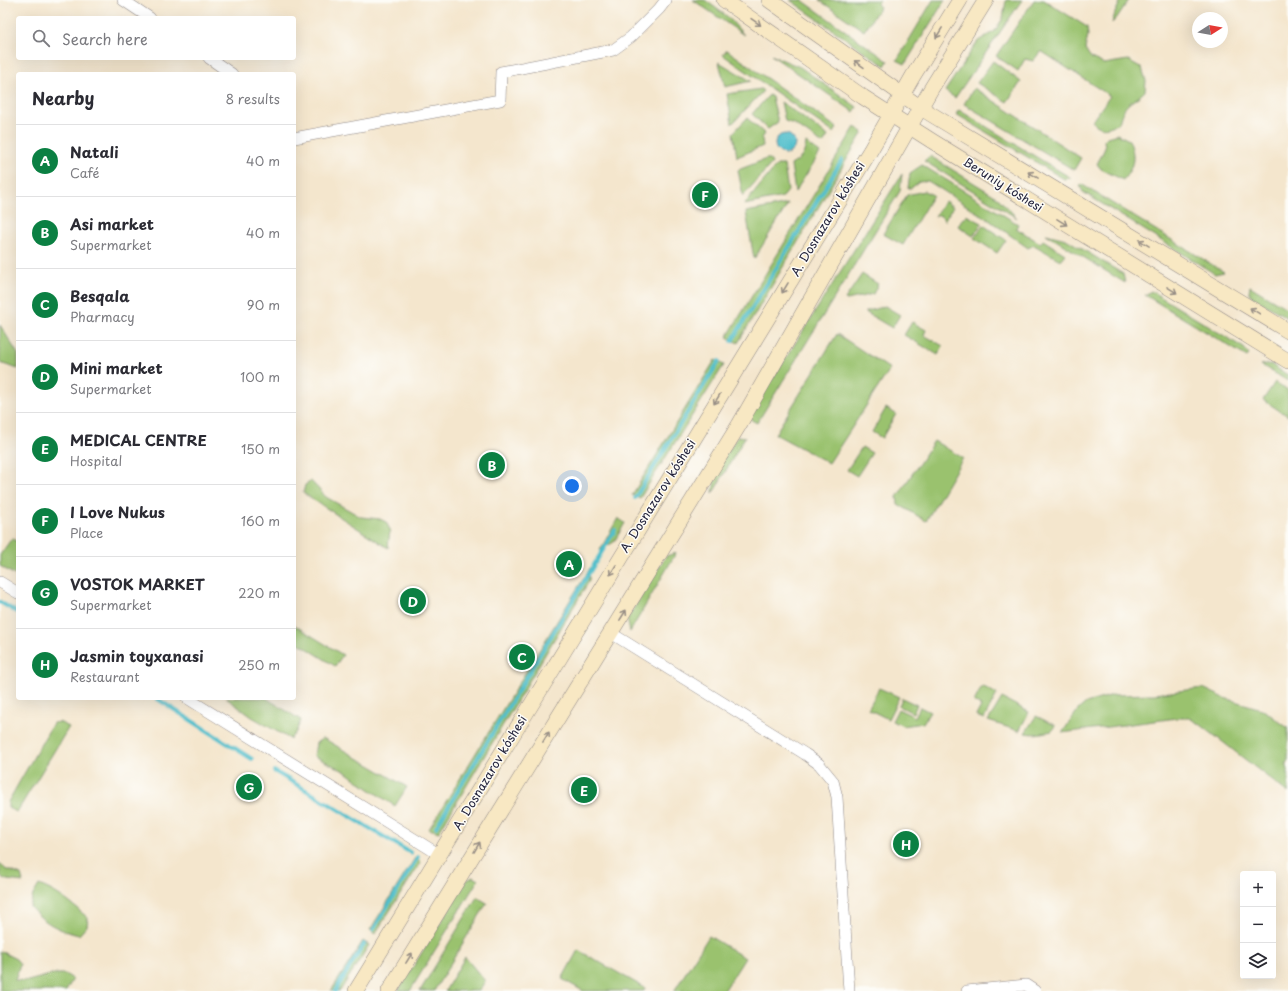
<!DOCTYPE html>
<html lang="en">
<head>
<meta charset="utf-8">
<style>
  :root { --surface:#fff; --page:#f7f7f7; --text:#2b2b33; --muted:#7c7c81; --line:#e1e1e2; --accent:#0b8043 }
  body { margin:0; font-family:"Playpen Sans",sans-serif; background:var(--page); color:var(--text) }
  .controls { position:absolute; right:12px; bottom:12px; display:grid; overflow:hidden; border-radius:4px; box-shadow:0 4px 16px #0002 }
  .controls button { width:36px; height:36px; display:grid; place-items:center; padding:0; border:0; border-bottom:1px solid var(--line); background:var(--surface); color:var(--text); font:20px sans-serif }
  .compass { position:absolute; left:1192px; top:12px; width:36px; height:36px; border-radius:50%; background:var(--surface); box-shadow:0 4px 16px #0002; rotate:79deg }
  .you { position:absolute; left:572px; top:486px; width:14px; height:14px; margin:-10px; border:3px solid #fff; border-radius:50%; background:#1a73e8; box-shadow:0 0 0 6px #1a73e833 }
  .badge { display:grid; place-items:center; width:26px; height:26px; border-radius:50%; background:var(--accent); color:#fff; font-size:13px; font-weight:700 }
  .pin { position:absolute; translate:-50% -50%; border:2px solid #fff; box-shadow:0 1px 4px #0006 }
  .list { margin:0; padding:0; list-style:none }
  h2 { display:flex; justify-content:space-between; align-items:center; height:52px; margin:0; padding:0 16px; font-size:17px }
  h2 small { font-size:13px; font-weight:400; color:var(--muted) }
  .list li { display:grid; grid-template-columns:26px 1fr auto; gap:12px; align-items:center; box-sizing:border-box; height:72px; padding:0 16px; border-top:1px solid var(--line) }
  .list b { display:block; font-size:15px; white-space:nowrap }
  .list p { margin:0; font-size:13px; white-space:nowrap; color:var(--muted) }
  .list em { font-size:13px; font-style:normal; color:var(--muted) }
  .icon { flex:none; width:22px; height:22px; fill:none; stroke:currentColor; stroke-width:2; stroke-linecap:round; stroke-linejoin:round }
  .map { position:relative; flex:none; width:1288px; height:991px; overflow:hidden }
  .search { position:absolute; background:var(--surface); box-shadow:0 4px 16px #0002; left:16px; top:16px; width:280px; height:44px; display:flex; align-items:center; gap:10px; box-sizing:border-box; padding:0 14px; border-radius:4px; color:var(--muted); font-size:15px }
  .panel { position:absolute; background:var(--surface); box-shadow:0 4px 16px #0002; left:16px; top:72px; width:280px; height:628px; border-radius:4px }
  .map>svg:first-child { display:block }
</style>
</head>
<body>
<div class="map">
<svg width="1288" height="991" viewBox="0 0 1288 991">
  <rect width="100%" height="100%" fill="#fdfcf7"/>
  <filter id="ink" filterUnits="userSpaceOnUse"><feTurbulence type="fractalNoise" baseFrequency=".025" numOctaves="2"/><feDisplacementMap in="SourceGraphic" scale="8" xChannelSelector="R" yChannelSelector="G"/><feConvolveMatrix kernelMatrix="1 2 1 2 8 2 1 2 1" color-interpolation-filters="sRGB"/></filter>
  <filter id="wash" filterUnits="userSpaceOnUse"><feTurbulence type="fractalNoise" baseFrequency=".012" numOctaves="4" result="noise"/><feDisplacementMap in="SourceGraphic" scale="16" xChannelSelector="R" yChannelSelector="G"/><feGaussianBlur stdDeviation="0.9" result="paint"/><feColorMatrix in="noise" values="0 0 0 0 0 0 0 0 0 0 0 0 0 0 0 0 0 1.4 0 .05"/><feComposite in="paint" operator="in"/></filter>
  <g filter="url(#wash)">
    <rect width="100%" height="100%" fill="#f4e6cd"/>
    <g fill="#9ac26e" stroke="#5e7254">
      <path d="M693 0H705L728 17 744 35Z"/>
      <path d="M790 0H802L888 61 885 66Z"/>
      <path d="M819 0H880L877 4 880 7 864 31Z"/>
      <path d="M933 0H945L905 64 897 60Z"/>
      <path d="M1006 0H1022L955 98 945 91 978 41 995 31 1003 18Z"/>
      <path d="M1034 0H1044L1087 27 1088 35 1085 49 1091 58 1104 64 1128 60 1142 68 1146 81 1145 91C1131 105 1125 100 1119 123 1108 128 1101 131 1092 121L1110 96 1041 51 1033 61 1025 59 1018 71 996 56Z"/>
      <path d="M1121 0H1129L1116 19 1112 23 1115 13Z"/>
      <path d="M727 50 837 128 834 133 723 55Z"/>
      <path d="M771 55 800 67 857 107 854 112Z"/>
      <path d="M993 61 1021 82 1007 102 977 83Z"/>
      <path d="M719 62 751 81 725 87Z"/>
      <path d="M974 88 1081 158 1074 170 964 104Z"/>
      <path d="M761 89 763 91 732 124 727 94Z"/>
      <path d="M769 95 772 97 778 122 768 129 752 114Z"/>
      <path d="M781 102 828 136 823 144 794 124 785 121Z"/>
      <path d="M959 110 1071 178 1064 179 956 114Z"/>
      <path d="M747 118 765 134 762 138 763 146 737 157 733 133Z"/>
      <path d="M855 127 863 132 738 343 727 337Z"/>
      <path d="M1117 134 1129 140C1136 156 1134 167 1123 180L1101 169 1097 164 1105 148 1104 140 1107 137Z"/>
      <path d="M806 143 820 153 795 192 791 165C802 158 804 156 806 143Z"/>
      <path d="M930 156 997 197 1017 218 924 161Z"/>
      <path d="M766 159H769L772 163 743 196 738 170Z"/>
      <path d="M777 165H784L788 191 783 197 744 205Z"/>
      <path d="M922 165 1018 224 1016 228 1040 243 1043 240 1065 254 1060 260 1034 245 1028 248 989 220 928 181 919 182 910 189 908 188 910 173Z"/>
      <path d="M902 174 900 191 757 423 748 418Z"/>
      <path d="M1081 184 1224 272 1215 274 1083 192 1080 186Z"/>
      <path d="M924 191 933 195 903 245 883 234 907 195Z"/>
      <path d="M945 201 953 207 944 221 943 218 939 215 935 216Z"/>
      <path d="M788 204 754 259 746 212Z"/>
      <path d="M966 215 982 223 973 236 958 226Z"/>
      <path d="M983 225 1006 240 997 253 974 238Z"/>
      <path d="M1046 234 1066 239 1123 274 1125 283Z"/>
      <path d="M862 274 878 284 873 294 847 300 845 299Z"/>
      <path d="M1250 286 1288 309V318L1252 297 1249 291Z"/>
      <path d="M1151 291 1244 348 1249 355 1247 357 1145 295Z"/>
      <path d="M885 306 900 315 892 328 865 312Z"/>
      <path d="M912 322 926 330 924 335 943 346 938 355 904 335Z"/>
      <path d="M0 325 18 354V369L0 363Z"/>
      <path d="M837 334 890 369 829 463 775 434Z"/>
      <path d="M715 360 724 365 640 498 632 495Z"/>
      <path d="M1267 364 1272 365 1288 375V381L1261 365Z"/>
      <path d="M1275 382 1288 390V416L1263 400Z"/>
      <path d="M886 408 896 414 882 438 872 432Z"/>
      <path d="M738 436 745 437 713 493 715 471Z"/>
      <path d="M934 441 963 458 926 521 898 504 897 497Z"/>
      <path d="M862 447 872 453 857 476 847 470Z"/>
      <path d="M311 481 326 497 361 517 380 519 386 522 390 530 388 548 303 493 305 485Z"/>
      <path d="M618 518 625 523 614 542 600 550Z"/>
      <path d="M12 538 18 542V577L0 566V555Z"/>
      <path d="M676 553 630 632 627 619 666 556Z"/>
      <path d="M590 568 589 581 439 832 429 829Z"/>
      <path d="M294 625 343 655 335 666 294 640Z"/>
      <path d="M982 686 997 694 984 719 976 716 981 706 974 702Z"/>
      <path d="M879 688 899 697 888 719 868 709Z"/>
      <path d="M1203 688 1224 698 1262 709 1288 728V760L1286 763 1288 770V793L1201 725 1189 718H1177L1062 733 1078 710 1086 703 1113 695 1154 694Z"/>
      <path d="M226 698H266L301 720 296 732 290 739 252 717Z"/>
      <path d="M902 698 917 705 913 713 899 706Z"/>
      <path d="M1002 698 1029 712 1019 731 988 721Z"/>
      <path d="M920 707 930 712 923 723 903 726 892 721 898 709 915 717Z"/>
      <path d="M1036 716 1056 726 1052 731C1043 733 1035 735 1025 733Z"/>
      <path d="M59 722 69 727 17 812 8 808V802L53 723Z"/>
      <path d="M323 738 407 787 395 806 369 789 344 771 314 756 316 743Z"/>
      <path d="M415 858 421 862 375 934 370 930Z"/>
      <path d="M0 863 5 869 21 875 23 882 7 880 0 877Z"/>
      <path d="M473 877 478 880 410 991H398L467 880Z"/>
      <path d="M39 885C58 892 73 905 88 918L87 926 79 935C59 931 43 922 30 907L33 895Z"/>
      <path d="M477 897 487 903 434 991H420Z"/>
      <path d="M709 936 745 958 724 991H674Z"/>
      <path d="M363 941 369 945 340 991H331Z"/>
      <path d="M578 950 645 988 644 991H583L562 979Z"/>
      <path d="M0 951 16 959 20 964 15 980 28 981 54 974H65L73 979 66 991H3L0 990Z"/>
      <path d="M465 957 485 981 479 991H445Z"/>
    </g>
    <circle fill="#52bfcc" stroke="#3a7084" cx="785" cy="144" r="10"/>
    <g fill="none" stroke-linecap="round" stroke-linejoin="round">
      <g stroke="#52bfcc" stroke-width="4">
        <path d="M732 341 842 160"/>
        <path d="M635 498 719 361"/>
        <path d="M0 602 18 613"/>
        <path d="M156 698 252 759"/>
        <path d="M274 771 411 853"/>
        <path d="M436 827 615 530"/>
        <path d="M373 930 418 857"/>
        <path d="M335 991 364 944"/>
      </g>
    </g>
  </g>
  <g filter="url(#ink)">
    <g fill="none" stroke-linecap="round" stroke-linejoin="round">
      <g stroke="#8b8484" stroke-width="12">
        <g id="street">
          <path d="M123 0 150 18"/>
          <path d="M209 58 232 74"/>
          <path d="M294 138 500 100 501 72 613 50 631 37 659 9 666 0"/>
          <path d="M0 582 18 593"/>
          <path d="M611 633 805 754 819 764 833 781 837 797 849 991"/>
          <path d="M187 698 440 855"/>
          <path d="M967 991 1026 985 1035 991"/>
        </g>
      </g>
      <g stroke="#8b8484" stroke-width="16">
        <g id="secondary">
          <path d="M724 0 863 97 932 141 1288 361"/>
          <path d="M769 0 921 108 1288 331"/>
          <path d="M356 991 870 151 913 76 960 0"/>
          <path d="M389 991 739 425 931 89 986 0"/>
        </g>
      </g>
      <use href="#street" stroke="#fff" stroke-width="11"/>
      <use href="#secondary" stroke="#f8e8c3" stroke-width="15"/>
    </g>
    <defs><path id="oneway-shaft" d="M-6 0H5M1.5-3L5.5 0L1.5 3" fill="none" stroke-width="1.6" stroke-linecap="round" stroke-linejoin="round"/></defs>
    <g stroke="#988f86">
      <use href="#oneway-shaft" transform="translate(756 22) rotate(35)"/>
      <use href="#oneway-shaft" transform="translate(939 33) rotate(122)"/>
      <use href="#oneway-shaft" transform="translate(859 64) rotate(-145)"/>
      <use href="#oneway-shaft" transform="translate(1033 175) rotate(-149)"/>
      <use href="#oneway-shaft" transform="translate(1062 222) rotate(32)"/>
      <use href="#oneway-shaft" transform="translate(1144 243) rotate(-149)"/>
      <use href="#oneway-shaft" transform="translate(785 288) rotate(121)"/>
      <use href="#oneway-shaft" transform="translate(1172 290) rotate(32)"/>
      <use href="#oneway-shaft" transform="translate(1255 311) rotate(-149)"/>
      <use href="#oneway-shaft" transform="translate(717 399) rotate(122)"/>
      <use href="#oneway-shaft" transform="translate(613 570) rotate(121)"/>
      <use href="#oneway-shaft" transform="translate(623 615) rotate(-58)"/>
      <use href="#oneway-shaft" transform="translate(546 737) rotate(-58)"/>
      <use href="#oneway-shaft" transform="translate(477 847) rotate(-60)"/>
      <use href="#oneway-shaft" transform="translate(409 958) rotate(-58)"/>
    </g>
  </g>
  <g text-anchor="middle" stroke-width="3" stroke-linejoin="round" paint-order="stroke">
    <g font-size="12" fill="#22223b" stroke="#fdfcf7">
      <text transform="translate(1003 185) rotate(32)" y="4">Beruniy kóshesi</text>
      <text transform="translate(828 219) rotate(-59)" y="4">A. Dosnazarov kóshesi</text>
      <text transform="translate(658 496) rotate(-58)" y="4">A. Dosnazarov kóshesi</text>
      <text transform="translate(490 773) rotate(-59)" y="4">A. Dosnazarov kóshesi</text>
    </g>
  </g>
</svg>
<div class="controls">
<button>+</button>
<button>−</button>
<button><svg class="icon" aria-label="layers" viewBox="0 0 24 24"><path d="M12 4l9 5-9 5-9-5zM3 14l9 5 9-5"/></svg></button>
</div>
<svg class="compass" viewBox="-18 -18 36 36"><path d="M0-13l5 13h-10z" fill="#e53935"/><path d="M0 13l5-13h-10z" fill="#7c7c81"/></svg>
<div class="you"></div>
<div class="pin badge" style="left:569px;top:564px">A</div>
<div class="pin badge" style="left:492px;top:465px">B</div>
<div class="pin badge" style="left:522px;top:657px">C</div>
<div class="pin badge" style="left:413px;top:601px">D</div>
<div class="pin badge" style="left:584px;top:790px">E</div>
<div class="pin badge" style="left:705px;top:195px">F</div>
<div class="pin badge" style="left:249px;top:787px">G</div>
<div class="pin badge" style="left:906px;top:844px">H</div>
<div class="search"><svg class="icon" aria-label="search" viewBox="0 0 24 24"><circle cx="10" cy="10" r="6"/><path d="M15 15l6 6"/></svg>Search here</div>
<section class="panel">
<h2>Nearby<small>8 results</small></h2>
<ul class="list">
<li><span class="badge">A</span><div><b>Natali</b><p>Café</p></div><em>40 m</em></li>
<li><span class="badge">B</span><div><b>Asi market</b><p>Supermarket</p></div><em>40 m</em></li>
<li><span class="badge">C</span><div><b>Besqala</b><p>Pharmacy</p></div><em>90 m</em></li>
<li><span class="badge">D</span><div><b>Mini market</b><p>Supermarket</p></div><em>100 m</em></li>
<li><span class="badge">E</span><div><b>MEDICAL CENTRE</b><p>Hospital</p></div><em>150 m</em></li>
<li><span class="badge">F</span><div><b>I Love Nukus</b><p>Place</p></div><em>160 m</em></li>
<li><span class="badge">G</span><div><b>VOSTOK MARKET</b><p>Supermarket</p></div><em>220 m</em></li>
<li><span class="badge">H</span><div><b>Jasmin toyxanasi</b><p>Restaurant</p></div><em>250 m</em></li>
</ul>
</section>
</div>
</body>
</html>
